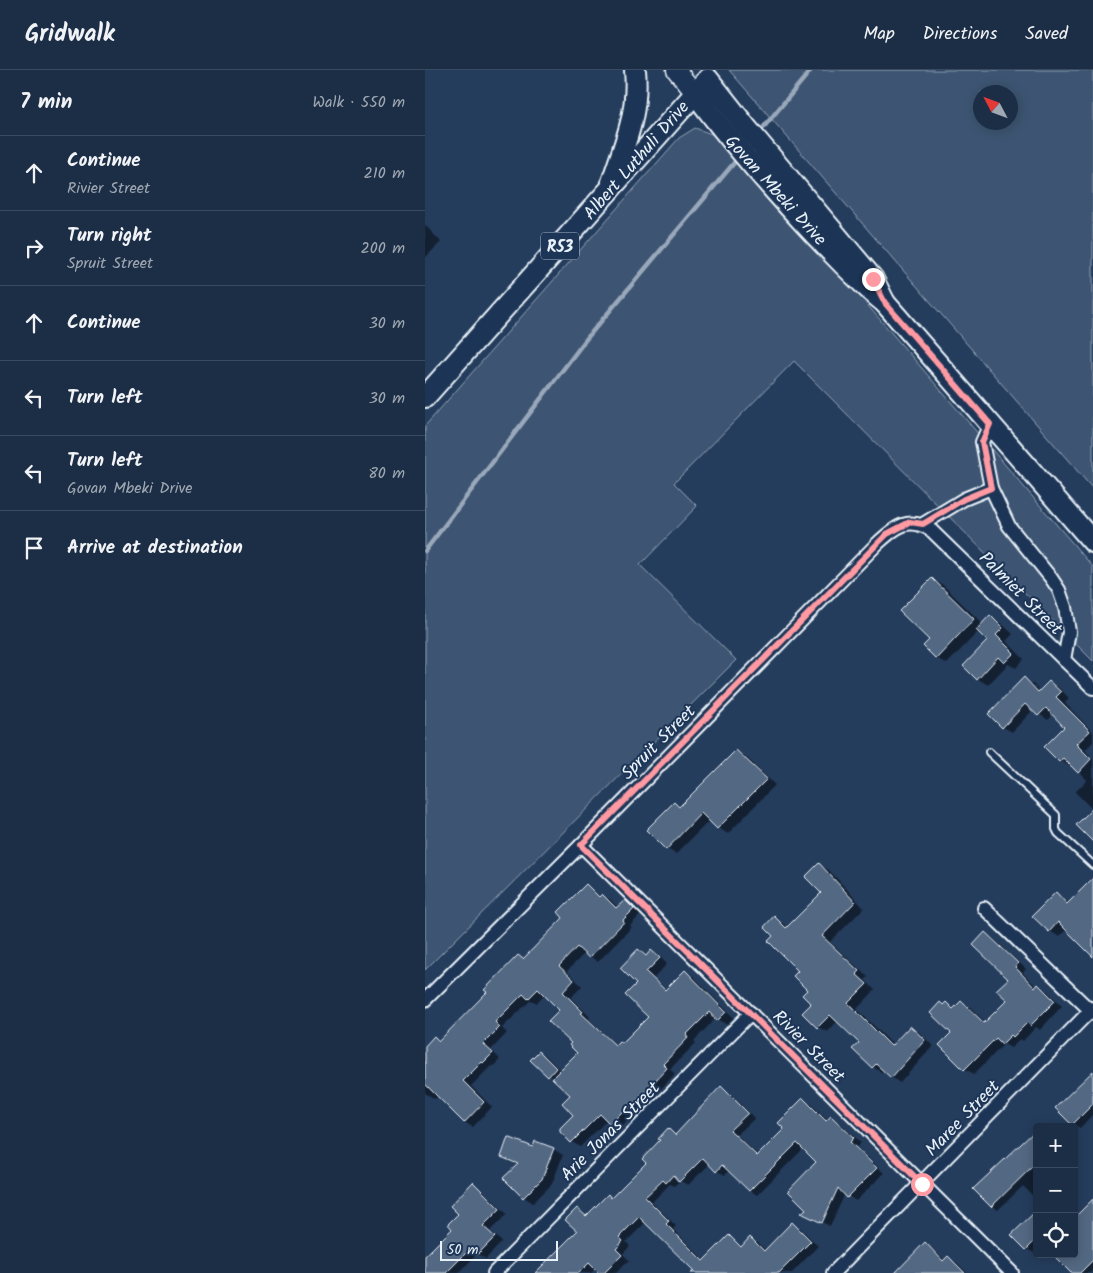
<!DOCTYPE html>
<html lang="en">
<head>
<meta charset="utf-8">
<style>
  :root { --surface:#1c2e46; --page:#25364d; --text:#f1f3f6; --muted:#a0a8b3; --line:#3a4a5f }
  body { margin:0; font-family:Kalam,sans-serif; background:var(--page); color:var(--text) }
  .controls { position:absolute; right:15px; bottom:15px; display:grid; overflow:hidden; border-radius:5px; box-shadow:0 2px 12px #0003 }
  .controls button { width:45px; height:45px; display:grid; place-items:center; padding:0; border:0; border-bottom:1px solid var(--line); background:var(--surface); color:var(--text); font:25px sans-serif }
  .compass { position:absolute; left:548px; top:15px; width:45px; height:45px; border-radius:50%; background:var(--surface); box-shadow:0 2px 12px #0003; rotate:311deg }
  .scale { position:absolute; left:15px; bottom:12px; width:118px; box-sizing:border-box; padding-left:5px; border:2px solid #e8f1f8; border-top:0; font-size:14px; line-height:18px; white-space:nowrap; color:#e8f1f8; -webkit-text-stroke:4px #1d3557; paint-order:stroke }
  .stop { position:absolute; width:15px; height:15px; margin:-11px; border:4px solid #ff9aa2; border-radius:50%; background:#fff }
  .stop.end { background:#ff9aa2; border-color:#fff; box-shadow:0 1px 5px #0008 }
  .list { margin:0; padding:0; list-style:none }
  h2 { display:flex; justify-content:space-between; align-items:center; height:65px; margin:0; padding:0 20px; font-size:21px }
  h2 small { font-size:16px; font-weight:400; color:var(--muted) }
  .list li { display:grid; grid-template-columns:32px 1fr auto; gap:15px; align-items:center; box-sizing:border-box; height:75px; padding:0 20px; border-top:1px solid var(--line) }
  .list b { display:block; font-size:19px; white-space:nowrap }
  .list p { margin:0; font-size:16px; white-space:nowrap; color:var(--muted) }
  .list em { font-size:16px; font-style:normal; color:var(--muted) }
  .icon { flex:none; width:28px; height:28px; fill:none; stroke:currentColor; stroke-width:2; stroke-linecap:round; stroke-linejoin:round }
  .map { position:relative; flex:none; width:668px; height:1203px; overflow:hidden }
  header { display:flex; align-items:center; gap:30px; box-sizing:border-box; height:70px; padding:0 25px; background:var(--surface); border-bottom:1px solid var(--line) }
  header strong { font-size:24px }
  nav { display:flex; gap:28px; margin-inline-start:auto; font-size:18px }
  main { display:flex }
  aside { flex:1; background:var(--surface) }
  .map>svg:first-child { display:block }
</style>
</head>
<body>
<header>
<strong>Gridwalk</strong>
<nav><a>Map</a><a>Directions</a><a>Saved</a></nav>
</header>
<main>
<aside>
<h2>7 min<small>Walk · 550 m</small></h2>
<ul class="list">
<li><svg class="icon" aria-label="ahead" viewBox="0 0 24 24"><path d="M12 20V5M6 11l6-6 6 6"/></svg><div><b>Continue</b><p>Rivier Street</p></div><em>210 m</em></li>
<li><svg class="icon" aria-label="right" viewBox="0 0 24 24"><path d="M7 20v-9h11M14 6l5 5-5 5"/></svg><div><b>Turn right</b><p>Spruit Street</p></div><em>200 m</em></li>
<li><svg class="icon" aria-label="ahead" viewBox="0 0 24 24"><path d="M12 20V5M6 11l6-6 6 6"/></svg><div><b>Continue</b></div><em>30 m</em></li>
<li><svg class="icon" aria-label="left" viewBox="0 0 24 24"><path d="M17 20v-9H6M10 6l-5 5 5 5"/></svg><div><b>Turn left</b></div><em>30 m</em></li>
<li><svg class="icon" aria-label="left" viewBox="0 0 24 24"><path d="M17 20v-9H6M10 6l-5 5 5 5"/></svg><div><b>Turn left</b><p>Govan Mbeki Drive</p></div><em>80 m</em></li>
<li><svg class="icon" aria-label="arrive" viewBox="0 0 24 24"><path d="M6 21V4h12l-3 4 3 4H6"/></svg><div><b>Arrive at destination</b></div></li>
</ul>
</aside>
<div class="map">
<svg width="668" height="1203" viewBox="0 0 668 1203">
  <rect width="100%" height="100%" fill="#253d5d"/>
  <filter id="ink" filterUnits="userSpaceOnUse"><feTurbulence type="fractalNoise" baseFrequency=".02" numOctaves="2"/><feDisplacementMap in="SourceGraphic" scale="10" xChannelSelector="R" yChannelSelector="G"/><feConvolveMatrix kernelMatrix="1 2 1 2 8 2 1 2 1" color-interpolation-filters="sRGB"/></filter>
  <g filter="url(#ink)">
    <g fill="#3e5472" stroke="#93a2b5" fill-rule="evenodd">
      <path d="M304 0H668V419ZM556 22H586V52H556Z"/>
      <path d="M270 58 289 65 395 180 668 497V591L369 291 249 413 272 436 215 495 311 590 0 900V356L254 68Z"/>
    </g>
    <g fill="#0007">
      <path d="M0 155 16 172 0 188Z"/>
      <path d="M507 509 518 515 558 554 565 546 576 553 588 564 581 571 599 589 591 598 583 594 563 615 553 609 564 571 554 561 522 594 511 588 506 570Z"/>
      <path d="M599 609 608 614 615 621 624 612 634 618 644 628 640 633 668 662V672L660 680 668 689V740L650 722 662 710 646 694 644 696 635 691 641 657 629 644 623 650 608 640 587 662 578 657Z"/>
      <path d="M312 681 321 687 350 715 303 764 293 758 285 750 251 784 242 779 249 734 256 738Z"/>
      <path d="M395 795 404 800 439 838 405 872 443 907 440 910 450 920 432 939 468 975 485 958 495 963 508 976 475 1013 466 1007 459 1000 457 1003 448 997 435 973 413 951 402 962 393 957 383 920 375 901 350 866V848L363 857 398 823Z"/>
      <path d="M668 809V885L642 859 634 867 625 861 631 824 644 833Z"/>
      <path d="M161 816 176 827 177 825 186 830 193 838 200 831 208 836 216 844 205 856 207 857 173 892 160 883 142 901 157 916 146 928 165 947 164 949 191 975 198 974 225 947 213 914 214 880 223 886 226 882 235 887 242 894 229 908 241 920 260 901 268 906 308 947 302 955 291 948 269 971 271 973 245 999 250 1004 213 1043 211 1041 195 1058 183 1049 155 1077 147 1072 135 1060 150 1044 146 1025 130 1010 124 1006 114 982 121 986 136 1001 153 983 147 973 135 940 120 925 112 933 106 930 77 958 82 963 66 980 75 989 68 997 66 996 46 1016 67 1037 48 1057 39 1052 13 1026 10 1029 0 1023V978L10 968 16 971 99 890 140 848Z"/>
      <path d="M561 864 569 869 601 899 598 903 612 917 614 916 622 921 637 936 615 960 611 957 598 971 595 969 586 978 579 974 549 1004 540 999 516 975 528 963 518 936 521 933 530 939 536 932 545 937 561 953 583 930 585 909Z"/>
      <path d="M668 1003V1044L655 1058 648 1054Z"/>
      <path d="M296 1018 304 1023 330 1048 312 1065 334 1086 361 1059 378 1030 386 1034 403 1051 406 1047 414 1052 436 1073 432 1077 459 1103 431 1131 420 1124 405 1156 386 1147 383 1139 392 1092 379 1078 332 1125 324 1120 304 1101 300 1105 292 1101 285 1094 263 1115 255 1111 249 1116 245 1114 227 1132 251 1156 248 1159 280 1191 304 1167 318 1177 325 1169 333 1173 341 1181 368 1154 375 1158 393 1176 367 1203H269L266 1199 268 1198 221 1152 201 1172 205 1176 198 1184 204 1190 191 1203H176L171 1198 166 1203H112L154 1161 153 1139 163 1146 183 1126 188 1129 223 1093 243 1060 252 1065Z"/>
      <path d="M612 1064V1130L598 1116 573 1140 567 1136Z"/>
      <path d="M108 1078 128 1079 138 1085 127 1114 108 1133 99 1127 80 1108 93 1095 77 1087Z"/>
      <path d="M48 1114 56 1119 82 1144 65 1161 77 1172 61 1189 52 1184 34 1203H0V1188L29 1159Z"/>
      <path d="M668 1136V1200L665 1203H648L649 1184Z"/>
      <path d="M612 1141V1180L609 1183 602 1179Z"/>
      <path d="M500 1174 508 1179 520 1191 523 1188 531 1192 542 1203H478Z"/>
    </g>
    <g fill="none" stroke-linecap="round" stroke-linejoin="round">
      <g stroke="#99a8ba" stroke-width="4.5">
        <path d="M333 64 386 0"/>
        <path d="M0 481 162 268 314 87"/>
      </g>
    </g>
    <g fill="#536782" stroke="#e8f1f8">
      <path d="M507 508 549 549 511 589 498 576 504 570 474 541Z"/>
      <path d="M565 545 578 558 571 565 589 583 579 593 573 587 552 610 538 596 562 571 551 560Z"/>
      <path d="M599 607 613 622 624 611 636 622 631 627 665 661 651 674 666 689 653 703 638 688 634 692 619 677 639 657 621 638 613 646 600 634 577 658 563 644Z"/>
      <path d="M311 680 342 709 292 759 276 743 241 780 221 760 249 732 254 737Z"/>
      <path d="M668 738V772L651 755Z"/>
      <path d="M394 793 430 832 397 866 434 901 431 904 442 914 423 933 466 976 485 956 500 970 466 1008 451 994 447 998 427 979 434 973 405 945 392 958 377 943 386 934 377 925 382 920 368 906 373 901 343 871 348 866 339 857 349 846 361 858 396 823 380 807Z"/>
      <path d="M668 808V887L633 852 624 862 607 846 631 822 642 834Z"/>
      <path d="M161 814 174 827 177 824 191 838 200 830 209 839 198 850 199 852 164 888 152 877 134 896 149 910 138 922 158 942 156 943 190 975 194 971 197 973 223 947 200 925 211 914 195 898 213 879 221 886 226 880 235 888 221 902 240 920 260 900 301 942 292 951 284 942 261 965 263 968 238 994 242 998 204 1039 202 1037 185 1054 175 1044 146 1073 135 1062V1058L148 1045 137 1033 145 1025 127 1008 152 983 144 975 146 973 123 951 134 940 113 919 103 929 98 924 70 952 75 957 58 974 68 983 58 993 57 992 38 1011 59 1032 39 1053 0 1014V976L9 966 14 971 62 922 59 920 93 885 98 889 138 848 133 842Z"/>
      <path d="M560 862 593 893 590 897 610 918 613 914 630 931 605 956 602 953 588 967 586 965 577 974 571 968 539 1000 514 975 526 963 505 943 515 932 518 935 521 932 528 939 536 931 559 953 582 930 571 920 583 909 548 875Z"/>
      <path d="M114 981 131 998 123 1007 105 990Z"/>
      <path d="M668 1001V1034L647 1055 630 1038Z"/>
      <path d="M296 1016 323 1043 305 1060 332 1086 359 1059 353 1053 378 1028 401 1051 406 1046 429 1068 425 1072 452 1098 422 1128 413 1118 397 1153 376 1143 381 1139 363 1121 391 1092 372 1073 324 1121 297 1095 291 1102 278 1088 254 1112 248 1105 241 1113 238 1110 220 1127 244 1151 241 1154 278 1191 304 1165 316 1177 325 1167 339 1181 367 1152 386 1171 354 1203H266L269 1201 214 1147 194 1167 198 1171 191 1179 197 1185 179 1203H174L164 1193 154 1203H110L152 1161 140 1150 152 1138 161 1146 183 1124 186 1128 221 1093 217 1089 235 1070 233 1069 243 1058 250 1065Z"/>
      <path d="M612 1059V1092L566 1137 548 1119Z"/>
      <path d="M83 1067 108 1077 110 1071 129 1078 117 1109 98 1128 78 1108 93 1094 76 1087Z"/>
      <path d="M48 1112 75 1139 58 1156 70 1167 52 1185 45 1179 21 1203H0V1186L27 1159 23 1154 33 1144 25 1136Z"/>
      <path d="M668 1129V1190L655 1203H646L627 1184H649V1148Z"/>
      <path d="M612 1140V1169L601 1180 586 1165Z"/>
      <path d="M500 1172 518 1191 523 1186 540 1203H470Z"/>
    </g>
    <g fill="none" stroke-linecap="round" stroke-linejoin="round">
      <g stroke="#e8f1f8" stroke-width="10">
        <path id="lane" d="M564 682 631 745V759L633 763 668 795"/>
      </g>
      <g stroke="#e8f1f8" stroke-width="16">
        <g id="street">
          <path d="M565 354 557 372 566 418 584 456 626 508 634 520 640 537 644 562 639 590"/>
          <path d="M498 454 539 429 566 418"/>
          <path d="M156 775 587 1203"/>
          <path d="M559 838 668 943"/>
          <path d="M0 930 156 775 452 474C470 457 484 445 507 461L668 618"/>
          <path d="M69 1203 326 943"/>
          <path d="M408 1203 668 938"/>
        </g>
      </g>
      <g stroke="#e8f1f8" stroke-width="21">
        <path id="secondary" d="M251 0 270 23"/>
      </g>
      <g stroke="#e8f1f8" stroke-width="24">
        <g id="primary">
          <path d="M270 23C307 74 348 120 391 166 413 189 435 213 460 233L668 472"/>
          <path d="M187 112C200 73 214 42 210 0"/>
          <path d="M0 327 283 9 320 56 448 209 460 233"/>
        </g>
      </g>
      <use href="#lane" stroke="#1d3557" stroke-width="6"/>
      <use href="#street" stroke="#1d3557" stroke-width="12"/>
      <use href="#secondary" stroke="#1d3557" stroke-width="18"/>
      <use href="#primary" stroke="#1d3557" stroke-width="20"/>
    </g>
  </g>
  <g fill="none" stroke-linecap="round" stroke-linejoin="round" filter="url(#ink)">
    <path stroke="#ff9aa2" stroke-width="6" d="M448 209 460 233 565 354 557 372 566 418 539 429 498 454 485 452 462 464 156 775 497 1114"/>
  </g>
  <g text-anchor="middle" stroke-width="4" stroke-linejoin="round" paint-order="stroke">
    <rect fill="#1d3557" stroke="#abb9c8" stroke-width="1" x="116" y="162.5" width="38" height="27" rx="4"/>
    <g font-size="16" font-weight="bold" fill="#e8f1f8">
      <text x="135" y="182">R53</text>
    </g>
    <g font-size="18" fill="#e8f1f8" stroke="#1d3557">
      <text transform="translate(211 90) rotate(-49)" y="6">Albert Luthuli Drive</text>
      <text transform="translate(351 120) rotate(48)" y="6">Govan Mbeki Drive</text>
      <text transform="translate(596 523) rotate(45)" y="6">Palmiet Street</text>
      <text transform="translate(233 672) rotate(-45)" y="6">Spruit Street</text>
      <text transform="translate(384 976) rotate(45)" y="6">Rivier Street</text>
      <text transform="translate(537 1048) rotate(-46)" y="6">Maree Street</text>
      <text transform="translate(185 1061) rotate(-45)" y="6">Arie Jonas Street</text>
    </g>
  </g>
</svg>
<div class="controls">
<button>+</button>
<button>−</button>
<button><svg class="icon" aria-label="locate" viewBox="0 0 24 24"><circle cx="12" cy="12" r="6"/><path d="M12 2v4M12 18v4M2 12h4M18 12h4"/></svg></button>
</div>
<svg class="compass" viewBox="-18 -18 36 36"><path d="M0-13l5 13h-10z" fill="#e53935"/><path d="M0 13l5-13h-10z" fill="#a0a8b3"/></svg>
<div class="scale">50 m</div>
<div class="stop" style="left:497px;top:1114px"></div>
<div class="stop end" style="left:448px;top:209px"></div>
</div>
</main>
</body>
</html>
